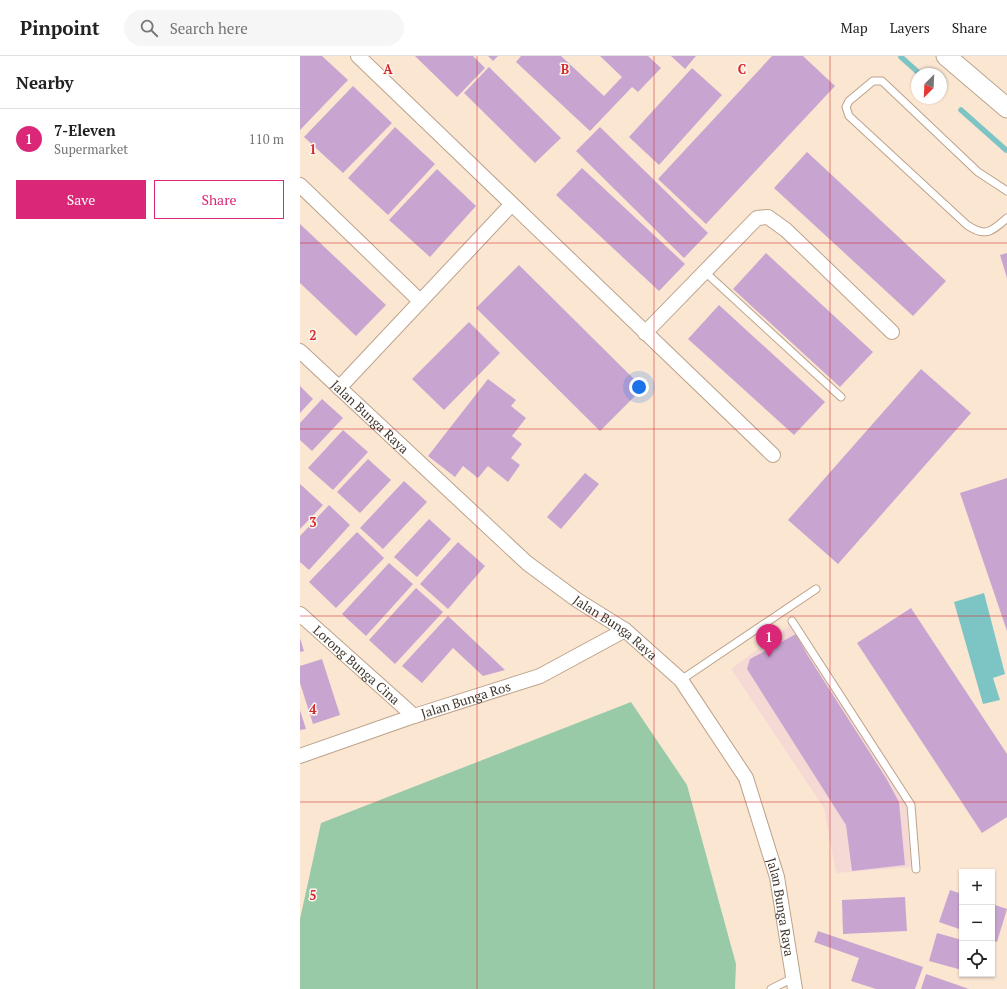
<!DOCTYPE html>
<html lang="en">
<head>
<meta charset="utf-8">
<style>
  :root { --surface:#fff; --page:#f6f6f6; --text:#222; --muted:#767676; --line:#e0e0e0; --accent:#db2777 }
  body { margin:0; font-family:"PT Serif",serif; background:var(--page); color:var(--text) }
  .controls { position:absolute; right:12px; bottom:12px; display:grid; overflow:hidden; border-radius:0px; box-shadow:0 1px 3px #0004 }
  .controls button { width:36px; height:36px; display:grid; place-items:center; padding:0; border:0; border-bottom:1px solid var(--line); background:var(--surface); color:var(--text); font:20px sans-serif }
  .compass { position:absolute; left:611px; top:12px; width:36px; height:36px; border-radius:50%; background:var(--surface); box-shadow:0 1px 3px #0004; rotate:204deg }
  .you { position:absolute; left:339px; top:331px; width:14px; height:14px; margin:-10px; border:3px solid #fff; border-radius:50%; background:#1a73e8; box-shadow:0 0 0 6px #1a73e833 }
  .badge { display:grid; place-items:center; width:26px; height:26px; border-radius:50%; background:var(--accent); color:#fff; font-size:13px; font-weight:700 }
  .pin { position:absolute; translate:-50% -33px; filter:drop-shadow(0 1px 2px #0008) }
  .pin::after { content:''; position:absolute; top:21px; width:14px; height:12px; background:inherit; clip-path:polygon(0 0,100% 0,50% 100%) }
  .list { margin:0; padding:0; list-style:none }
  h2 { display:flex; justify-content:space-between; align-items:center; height:52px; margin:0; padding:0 16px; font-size:17px }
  h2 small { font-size:13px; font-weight:400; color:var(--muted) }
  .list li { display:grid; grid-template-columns:26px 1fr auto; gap:12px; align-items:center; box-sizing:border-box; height:60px; padding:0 16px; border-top:1px solid var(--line) }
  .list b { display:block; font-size:15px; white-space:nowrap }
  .list p { margin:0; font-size:13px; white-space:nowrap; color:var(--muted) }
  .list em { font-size:13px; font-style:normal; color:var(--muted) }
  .actions { display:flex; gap:8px; padding:12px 16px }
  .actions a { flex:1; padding:9px 0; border:1px solid var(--accent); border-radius:0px; text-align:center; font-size:14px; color:var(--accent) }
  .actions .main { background:var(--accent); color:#fff }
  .icon { flex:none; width:22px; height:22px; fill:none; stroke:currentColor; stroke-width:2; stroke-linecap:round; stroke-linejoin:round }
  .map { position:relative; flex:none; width:707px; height:933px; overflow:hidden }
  header { display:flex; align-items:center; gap:24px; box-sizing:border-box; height:56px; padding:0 20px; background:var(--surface); border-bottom:1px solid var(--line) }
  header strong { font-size:19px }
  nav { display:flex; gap:22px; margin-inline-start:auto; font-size:14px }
  .search { width:280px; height:36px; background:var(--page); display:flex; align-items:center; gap:10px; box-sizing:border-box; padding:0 14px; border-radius:22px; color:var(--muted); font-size:15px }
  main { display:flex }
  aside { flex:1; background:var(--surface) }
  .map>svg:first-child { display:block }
</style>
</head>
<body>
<header>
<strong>Pinpoint</strong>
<div class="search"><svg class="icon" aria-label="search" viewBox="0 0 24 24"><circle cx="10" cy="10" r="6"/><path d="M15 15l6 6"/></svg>Search here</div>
<nav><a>Map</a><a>Layers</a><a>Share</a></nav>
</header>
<main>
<aside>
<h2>Nearby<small></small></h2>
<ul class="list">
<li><span class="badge">1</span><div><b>7-Eleven</b><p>Supermarket</p></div><em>110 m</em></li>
</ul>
<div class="actions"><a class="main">Save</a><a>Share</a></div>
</aside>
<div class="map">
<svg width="707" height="933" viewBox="0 0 707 933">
  <rect width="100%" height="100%" fill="#fbe6d2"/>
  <path fill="#f4d9d5" d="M490 569 606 749 611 811 536 817 524 752 431 613Z"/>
  <path fill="#99caa8" d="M331 646 387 729 436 908 435 933H0V863L21 767Z"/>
  <path fill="#7dc5c5" d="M684 537 705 618 693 622 700 644 683 648 654 546Z"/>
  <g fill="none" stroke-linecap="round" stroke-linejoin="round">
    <g stroke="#7dc5c5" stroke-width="5.5">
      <path d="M601 1 620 18"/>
      <path d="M661 54 706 94"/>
    </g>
  </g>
  <g fill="#c8a5d0">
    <path d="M0 0H22L48 24 0 74Z"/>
    <path d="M115 0H173L185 12 157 41Z"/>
    <path d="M188 0H198L193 5Z"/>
    <path d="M221 0H261L304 40 322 21 300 0H348L361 12 338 36 332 31 290 75 216 6Z"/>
    <path d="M371 0H396L385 13Z"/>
    <path d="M472 0H503L535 30 406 168 358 123Z"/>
    <path d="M189 11 261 82 235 107 164 37Z"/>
    <path d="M392 12 422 39 359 109 329 81Z"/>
    <path d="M53 30 92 67 43 117 4 81Z"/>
    <path d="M95 71 135 108 88 159 48 122Z"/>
    <path d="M300 71 408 177 384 202 276 95Z"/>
    <path d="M507 96 646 225 613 260 474 132Z"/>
    <path d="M282 112 385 208 359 235 256 139Z"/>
    <path d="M137 113 176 150 130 201 89 164Z"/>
    <path d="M0 168 86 249 56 280 0 227Z"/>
    <path d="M466 197 573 296 540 331 433 233Z"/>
    <path d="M707 197V222L700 199Z"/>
    <path d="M219 209 343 332 300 375 176 252Z"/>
    <path d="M419 249 525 346 494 379 388 283Z"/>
    <path d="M169 266 200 297 144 354 112 323Z"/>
    <path d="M621 313 671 357 538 508 488 464Z"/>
    <path d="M188 323 216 344 211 350 226 362 212 380 222 388 211 402 220 409 208 426 188 410 178 422 163 410 155 421 128 400Z"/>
    <path d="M0 330 13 343 0 357Z"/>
    <path d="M22 343 43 362 12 395 0 384V367Z"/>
    <path d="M43 374 68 396 33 434 8 412Z"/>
    <path d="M68 403 91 424 60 457 37 436Z"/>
    <path d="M285 417 299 428 261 473 247 461Z"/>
    <path d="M707 422V575L660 437Z"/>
    <path d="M104 425 127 446 83 493 60 472Z"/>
    <path d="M0 428 23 449 0 473Z"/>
    <path d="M29 449 50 469 9 514 0 506V480Z"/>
    <path d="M129 463 151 483 117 521 94 501Z"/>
    <path d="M57 476 84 502 36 552 9 526Z"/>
    <path d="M158 486 185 510 148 553 120 528Z"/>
    <path d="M89 507 113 528 66 580 42 558Z"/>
    <path d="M116 532 143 556 95 608 69 584Z"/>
    <path d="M611 552 707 698V761L682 777 557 587Z"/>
    <path d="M148 560 205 614 183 620 153 592 122 627 102 610Z"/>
    <path d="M496 578 508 600 586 722 599 746 605 809 552 815 546 769 447 613 450 603Z"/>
    <path d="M0 582 4 595 0 596Z"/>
    <path d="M22 603 40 659 13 668 0 627V610Z"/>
    <path d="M0 654 6 673 0 674Z"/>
    <path d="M650 834 662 838V874L639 866Z"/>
    <path d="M605 841 607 875 543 878 542 844Z"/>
    <path d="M692 848 707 853 697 886 692 884Z"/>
    <path d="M518 875 623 911 615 933H576L551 925 559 902 514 886Z"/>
    <path d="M637 877 662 884V914L629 905Z"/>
    <path d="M626 918 669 933H621Z"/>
  </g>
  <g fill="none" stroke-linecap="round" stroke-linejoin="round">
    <g stroke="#bca38c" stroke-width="9">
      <g id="lane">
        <path d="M707 135 678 116 582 25H573L549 45 546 51 549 60 667 169C686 182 692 175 707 162"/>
        <path d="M405 216 541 341"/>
        <path d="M492 565 611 749 616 813"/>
        <path d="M381 624 516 533"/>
        <path d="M471 933 493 922"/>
      </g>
    </g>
    <g stroke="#bca38c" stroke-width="16">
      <g id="street">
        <path d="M58 0 473 399"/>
        <path d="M0 129 120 245"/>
        <path d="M345 277 457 162 468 161 486 174 592 276"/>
        <path id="s1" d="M0 295 227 507 277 544 325 574 381 624 446 722 477 821 495 933"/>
        <path d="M39 332 211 149"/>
        <path id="s2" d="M0 558 114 660"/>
        <path id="s3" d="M0 700 114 660 240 620 325 574"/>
      </g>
    </g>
    <g stroke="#bca38c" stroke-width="21">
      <path id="secondary" d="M646 0 707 52"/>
    </g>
    <use href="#lane" stroke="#fff" stroke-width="7"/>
    <use href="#street" stroke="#fff" stroke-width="14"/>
    <use href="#secondary" stroke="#fff" stroke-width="19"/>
  </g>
  <path fill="none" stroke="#d62828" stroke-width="1" stroke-opacity="0.55" d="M177 0V933M354 0V933M530 0V933M0 187H707M0 373H707M0 560H707M0 746H707"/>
  <g text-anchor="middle" stroke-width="3" stroke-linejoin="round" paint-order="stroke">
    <g font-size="13" fill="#42382e" stroke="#fcf6f1">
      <text dy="5" stroke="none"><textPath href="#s1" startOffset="96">Jalan Bunga Raya</textPath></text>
      <text dy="5" stroke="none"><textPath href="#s1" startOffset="420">Jalan Bunga Raya</textPath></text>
      <text dy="5" stroke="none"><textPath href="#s2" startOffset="76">Lorong Bunga Cina</textPath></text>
      <text dy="5" stroke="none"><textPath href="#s3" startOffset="175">Jalan Bunga Ros</textPath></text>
      <text dy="5" stroke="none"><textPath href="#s1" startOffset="756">Jalan Bunga Raya</textPath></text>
    </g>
  </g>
  <g font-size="13" text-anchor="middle" font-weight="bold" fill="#d62828" stroke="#fcf6f1" stroke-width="3" stroke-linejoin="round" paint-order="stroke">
    <text x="88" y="18">A</text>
    <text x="265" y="18">B</text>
    <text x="442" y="18">C</text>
    <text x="13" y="98">1</text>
    <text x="13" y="284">2</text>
    <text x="13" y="471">3</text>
    <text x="13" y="658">4</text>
    <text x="13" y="844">5</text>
  </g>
</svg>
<div class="controls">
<button>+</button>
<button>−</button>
<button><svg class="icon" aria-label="locate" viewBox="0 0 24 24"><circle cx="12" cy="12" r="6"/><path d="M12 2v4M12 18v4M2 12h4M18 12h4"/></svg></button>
</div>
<svg class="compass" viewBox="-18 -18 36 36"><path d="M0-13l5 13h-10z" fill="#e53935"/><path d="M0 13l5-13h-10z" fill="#767676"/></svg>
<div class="you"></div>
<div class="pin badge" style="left:469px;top:601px">1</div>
</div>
</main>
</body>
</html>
